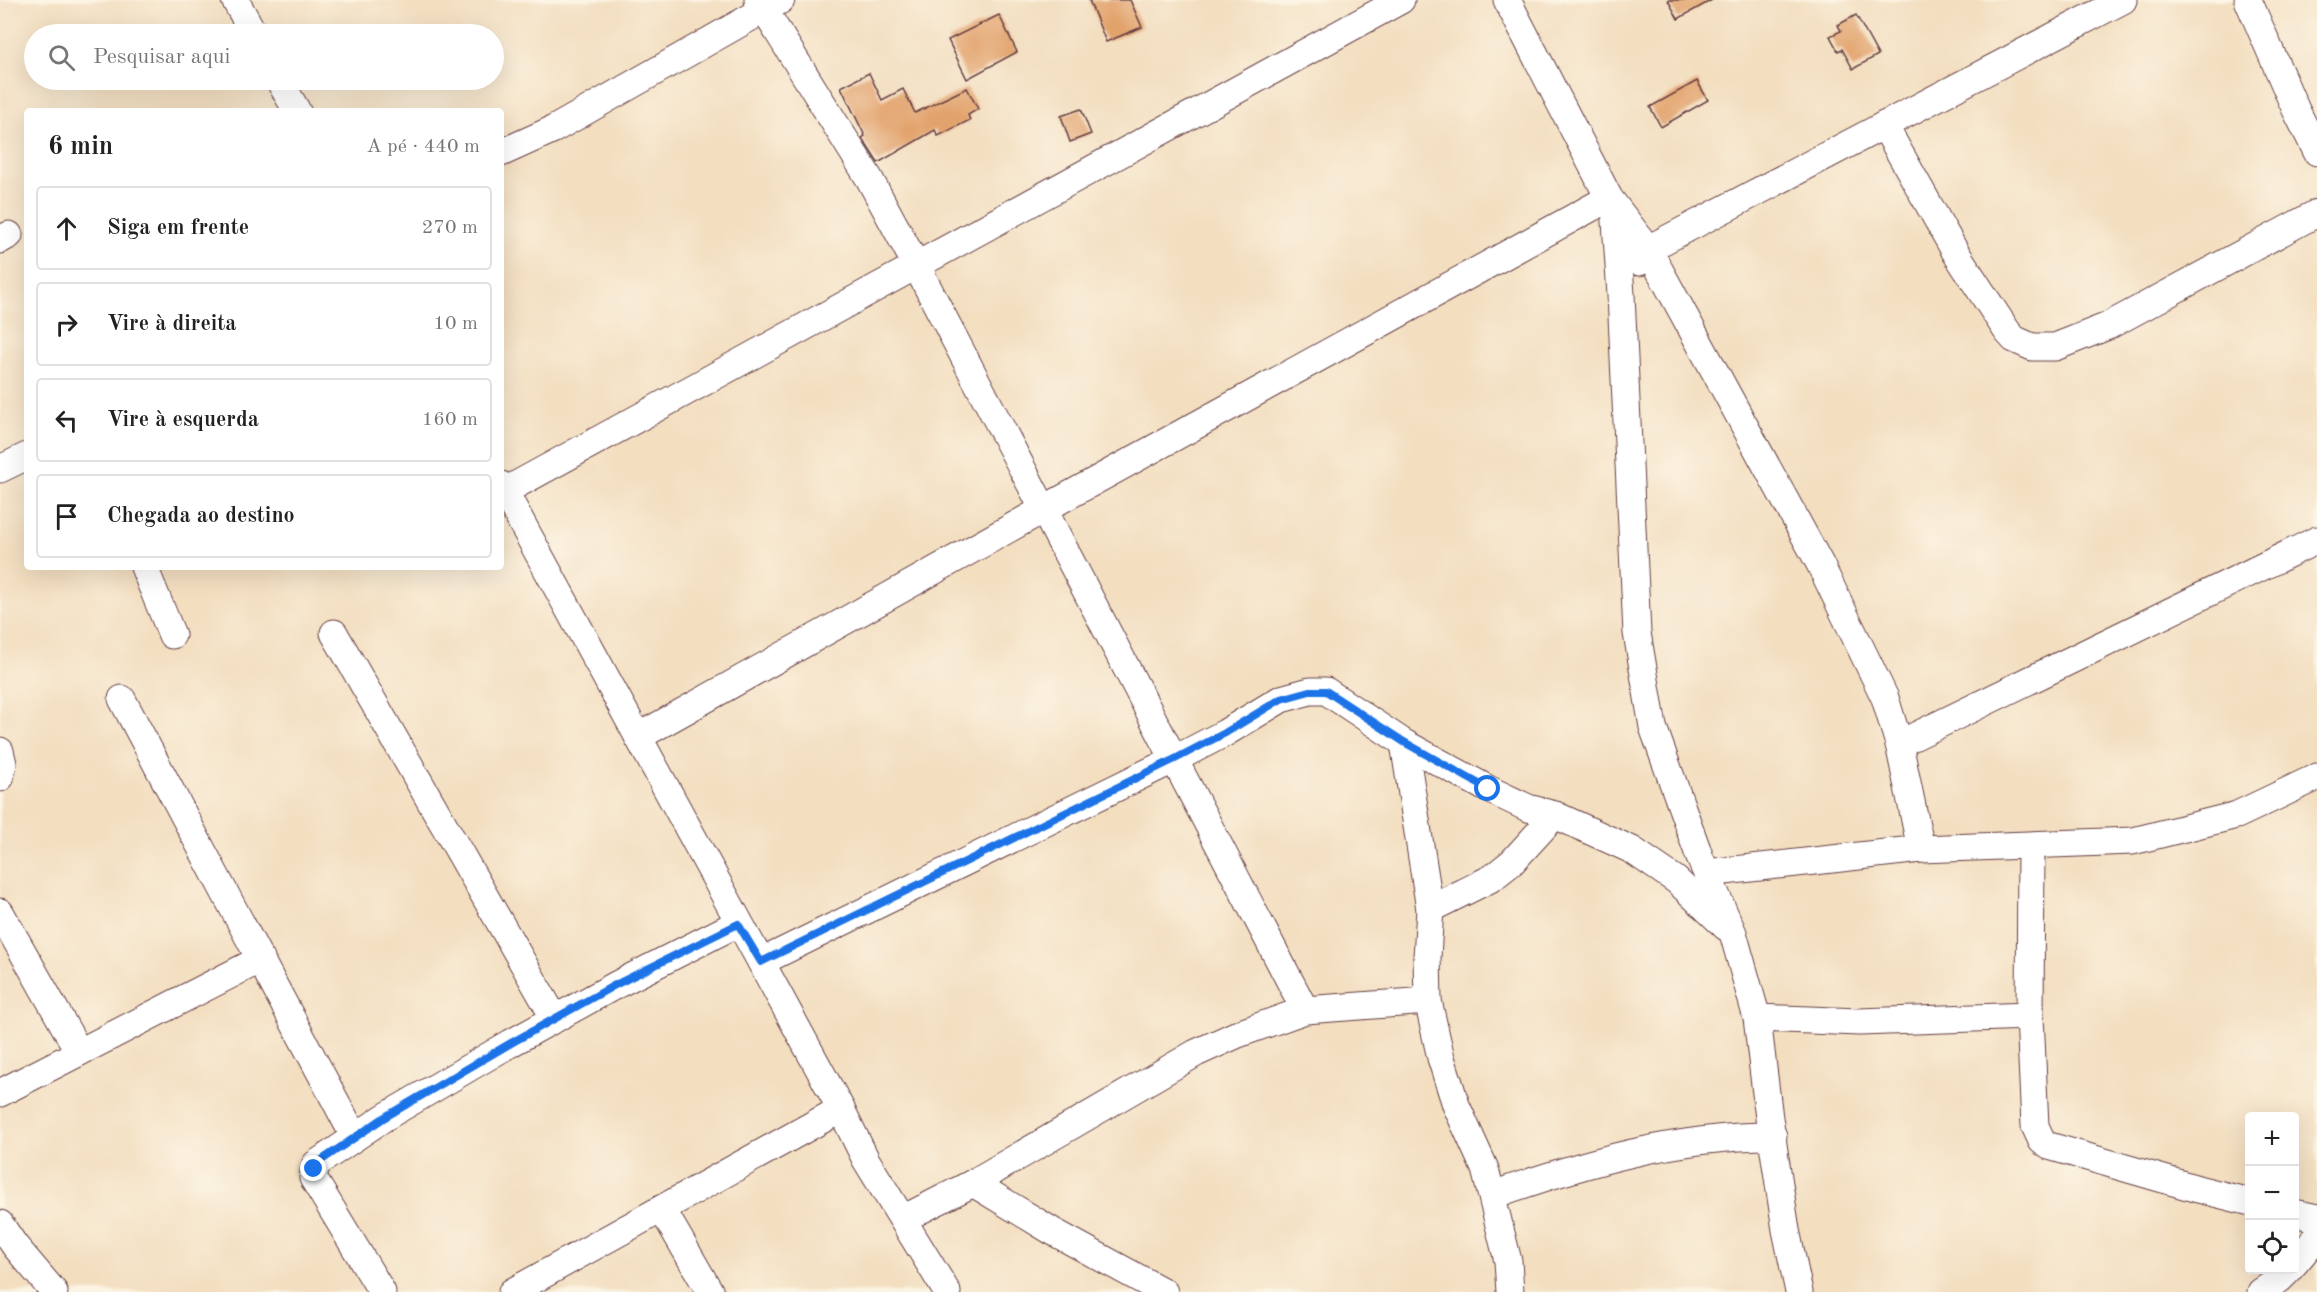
<!DOCTYPE html>
<html lang="pt">
<head>
<meta charset="utf-8">
<style>
  :root { --surface:#fff; --page:#f2f2f2; --text:#222; --muted:#767676; --line:#e0e0e0 }
  body { margin:0; font-family:"Old Standard TT",serif; background:var(--page); color:var(--text) }
  .controls { position:absolute; right:18px; bottom:18px; display:grid; overflow:hidden; border-radius:6px; box-shadow:0 6px 24px #0002 }
  .controls button { width:54px; height:54px; display:grid; place-items:center; padding:0; border:0; border-bottom:2px solid var(--line); background:var(--surface); color:var(--text); font:30px sans-serif }
  .stop { position:absolute; width:18px; height:18px; margin:-14px; border:4px solid #1a73e8; border-radius:50%; background:#fff }
  .stop.end { background:#1a73e8; border-color:#fff; box-shadow:0 2px 6px #0008 }
  .list { margin:0; padding:0; list-style:none }
  h2 { display:flex; justify-content:space-between; align-items:center; height:78px; margin:0; padding:0 24px; font-size:26px }
  h2 small { font-size:20px; font-weight:400; color:var(--muted) }
  .list li { display:grid; grid-template-columns:39px 1fr auto; gap:18px; align-items:center; box-sizing:border-box; height:84px; margin:0 12px 12px; padding:0 12px; border:2px solid var(--line); border-radius:6px }
  .list b { display:block; font-size:22px; white-space:nowrap }
  .list em { font-size:20px; font-style:normal; color:var(--muted) }
  .icon { flex:none; width:33px; height:33px; fill:none; stroke:currentColor; stroke-width:2; stroke-linecap:round; stroke-linejoin:round }
  .map { position:relative; flex:none; width:2317px; height:1292px; overflow:hidden }
  .search { position:absolute; background:var(--surface); box-shadow:0 6px 24px #0002; left:24px; top:24px; width:480px; height:66px; display:flex; align-items:center; gap:15px; box-sizing:border-box; padding:0 21px; border-radius:33px; color:var(--muted); font-size:22px }
  .panel { position:absolute; background:var(--surface); box-shadow:0 6px 24px #0002; left:24px; top:108px; width:480px; height:462px; border-radius:6px }
  .map>svg:first-child { display:block }
</style>
</head>
<body>
<div class="map">
<svg width="2317" height="1292" viewBox="0 0 2317 1292">
  <rect width="100%" height="100%" fill="#fcf5e5"/>
  <filter id="ink" filterUnits="userSpaceOnUse"><feTurbulence type="fractalNoise" baseFrequency=".0167" numOctaves="2"/><feDisplacementMap in="SourceGraphic" scale="12" xChannelSelector="R" yChannelSelector="G"/><feConvolveMatrix kernelMatrix="1 2 1 2 8 2 1 2 1" color-interpolation-filters="sRGB"/></filter>
  <filter id="wash" filterUnits="userSpaceOnUse"><feTurbulence type="fractalNoise" baseFrequency=".008" numOctaves="4" result="noise"/><feDisplacementMap in="SourceGraphic" scale="24" xChannelSelector="R" yChannelSelector="G"/><feGaussianBlur stdDeviation="1.35" result="paint"/><feColorMatrix in="noise" values="0 0 0 0 0 0 0 0 0 0 0 0 0 0 0 0 0 1.4 0 .05"/><feComposite in="paint" operator="in"/></filter>
  <g filter="url(#wash)">
    <rect width="100%" height="100%" fill="#f3dec0"/>
    <g id="blocks">
      <g fill="#e2a26c">
        <path d="M1089 0H1130L1142 27 1106 42Z"/>
        <path d="M1668 0H1712L1678 19Z"/>
        <path d="M999 15 1017 52 967 79 948 40Z"/>
        <path d="M1856 15 1878 55 1853 69 1842 49 1838 51 1830 36 1841 31 1838 25Z"/>
        <path d="M869 73 882 100 903 89 915 113 967 88 978 109 968 115 970 120 938 136 935 130 878 163 862 138 865 136 841 87Z"/>
        <path d="M1697 81 1708 100 1661 127 1650 107Z"/>
        <path d="M1081 109 1091 134 1070 142 1061 116Z"/>
      </g>
    </g>
  </g>
  <g filter="url(#ink)">
    <use href="#blocks" fill-opacity="0" stroke="#633c41" stroke-width="1.5"/>
    <g fill="none" stroke-linecap="round" stroke-linejoin="round">
      <g stroke="#633c41" stroke-width="29">
        <g id="minor">
          <path d="M235 0 254 34"/>
          <path d="M758 0 869 178 916 265 1305 1010"/>
          <path d="M1507 0 1609 198 1648 249 1820 564 1885 698 1899 744 1921 849"/>
          <path d="M2248 0 2296 110 2317 152"/>
          <path d="M279 80 297 111"/>
          <path d="M1884 125 1956 253 2007 331 2014 339 2032 347H2055L2108 326 2317 213"/>
          <path d="M501 153 554 129 781 0"/>
          <path d="M1615 207 1621 295 1637 633 1653 727 1700 858 1733 933 1757 1018 1769 1118 1786 1230 1799 1292"/>
          <path d="M0 240 9 235"/>
          <path d="M1639 262 1648 249 2123 0"/>
          <path d="M0 469 27 456"/>
          <path d="M501 485 841 1109 866 1160 947 1292"/>
          <path d="M505 491 1401 0"/>
          <path d="M144 567 172 635"/>
          <path d="M334 633 555 1019"/>
          <path d="M122 699 354 1136"/>
          <path d="M638 737 1044 509 1609 198"/>
          <path d="M1404 743 1430 909 1427 957 1428 1001 1441 1058 1456 1105 1485 1169 1508 1261 1510 1292"/>
          <path d="M1899 744 2317 540"/>
          <path d="M0 751 3 764 0 778"/>
          <path d="M2031 846 2030 1016 2035 1126 2042 1141 2049 1146 2198 1189 2250 1202"/>
          <path d="M1707 873 1921 849 2133 841 2237 815 2317 777"/>
          <path d="M1430 909 1492 878 1512 862 1555 815"/>
          <path d="M0 912 79 1052"/>
          <path d="M761 962 1175 759 1225 733 1281 699 1310 691H1326L1404 743 1488 789 1528 808 1555 815 1632 850 1676 880 1726 927"/>
          <path d="M1757 1018 1859 1022 2030 1016"/>
          <path d="M0 1093 261 959"/>
          <path d="M973 1183 1052 1231 1164 1292"/>
          <path d="M1493 1195C1583 1163 1676 1136 1773 1136"/>
          <path d="M662 1209 710 1292"/>
          <path d="M2294 1213 2317 1218"/>
          <path d="M903 1219 973 1183 1196 1053 1238 1034 1305 1010 1428 1001"/>
          <path d="M0 1224 15 1246 54 1292"/>
          <path d="M2294 1264 2317 1237"/>
          <path d="M382 1292 313 1178 316 1164 385 1117 511 1043 616 985 738 923"/>
          <path d="M512 1292 841 1109"/>
          <path d="M2261 1292 2280 1279 2289 1270"/>
        </g>
      </g>
      <use href="#minor" stroke="#fff" stroke-width="27"/>
    </g>
  </g>
  <g fill="none" stroke-linecap="round" stroke-linejoin="round" filter="url(#ink)">
    <path stroke="#1a73e8" stroke-width="8" d="M314 1169 316 1164 385 1117 511 1043 615 985 738 924 761 962 1175 759 1225 733 1281 699 1310 691H1326L1404 742 1488 789"/>
  </g>
</svg>
<div class="controls">
<button>+</button>
<button>−</button>
<button><svg class="icon" aria-label="locate" viewBox="0 0 24 24"><circle cx="12" cy="12" r="6"/><path d="M12 2v4M12 18v4M2 12h4M18 12h4"/></svg></button>
</div>
<div class="stop" style="left:1488px;top:789px"></div>
<div class="stop end" style="left:314px;top:1169px"></div>
<div class="search"><svg class="icon" aria-label="search" viewBox="0 0 24 24"><circle cx="10" cy="10" r="6"/><path d="M15 15l6 6"/></svg>Pesquisar aqui</div>
<section class="panel">
<h2>6 min<small>A pé · 440 m</small></h2>
<ul class="list">
<li><svg class="icon" aria-label="ahead" viewBox="0 0 24 24"><path d="M12 20V5M6 11l6-6 6 6"/></svg><div><b>Siga em frente</b></div><em>270 m</em></li>
<li><svg class="icon" aria-label="right" viewBox="0 0 24 24"><path d="M7 20v-9h11M14 6l5 5-5 5"/></svg><div><b>Vire à direita</b></div><em>10 m</em></li>
<li><svg class="icon" aria-label="left" viewBox="0 0 24 24"><path d="M17 20v-9H6M10 6l-5 5 5 5"/></svg><div><b>Vire à esquerda</b></div><em>160 m</em></li>
<li><svg class="icon" aria-label="arrive" viewBox="0 0 24 24"><path d="M6 21V4h12l-3 4 3 4H6"/></svg><div><b>Chegada ao destino</b></div></li>
</ul>
</section>
</div>
</body>
</html>
